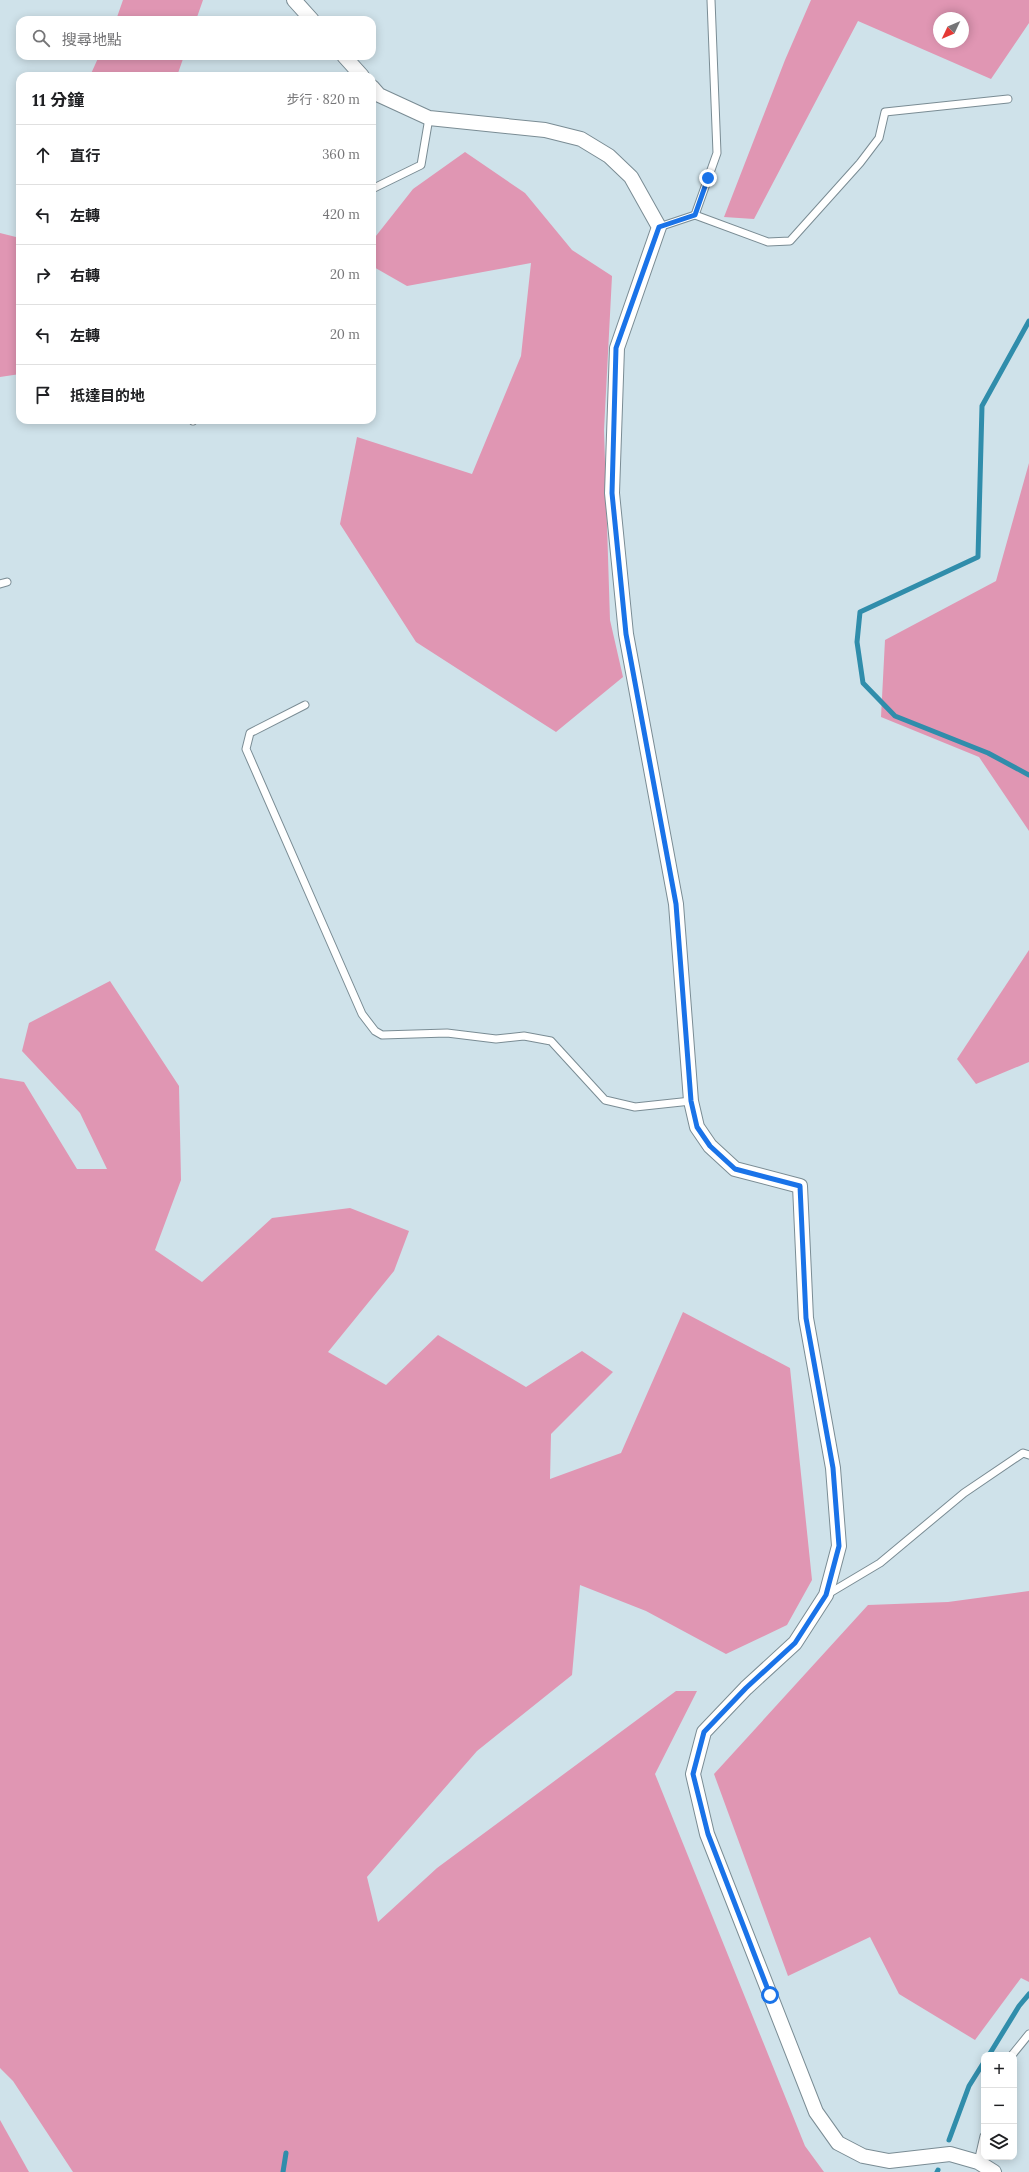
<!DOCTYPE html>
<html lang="zh-TW">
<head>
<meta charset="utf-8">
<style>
  :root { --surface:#fff; --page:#f6f6f6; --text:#202124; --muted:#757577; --line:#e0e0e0 }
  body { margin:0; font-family:Lora,"Noto Sans TC",serif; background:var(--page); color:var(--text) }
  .controls { position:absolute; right:12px; bottom:12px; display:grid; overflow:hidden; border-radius:8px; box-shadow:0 2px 10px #0003 }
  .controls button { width:36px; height:36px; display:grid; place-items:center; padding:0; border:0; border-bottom:1px solid var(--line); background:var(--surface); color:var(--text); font:20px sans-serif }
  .compass { position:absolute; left:933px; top:12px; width:36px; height:36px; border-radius:50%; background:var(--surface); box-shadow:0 2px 10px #0003; rotate:226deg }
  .stop { position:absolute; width:12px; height:12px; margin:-9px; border:3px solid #1a73e8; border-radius:50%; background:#fff }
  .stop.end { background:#1a73e8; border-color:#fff; box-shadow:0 1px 4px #0008 }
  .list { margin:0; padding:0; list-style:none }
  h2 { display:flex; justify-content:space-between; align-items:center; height:52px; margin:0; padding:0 16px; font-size:17px }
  h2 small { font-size:13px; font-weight:400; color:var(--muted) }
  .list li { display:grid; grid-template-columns:26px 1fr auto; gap:12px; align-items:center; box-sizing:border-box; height:60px; padding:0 16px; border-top:1px solid var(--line) }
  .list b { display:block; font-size:15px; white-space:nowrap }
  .list em { font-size:13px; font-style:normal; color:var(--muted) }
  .icon { flex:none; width:22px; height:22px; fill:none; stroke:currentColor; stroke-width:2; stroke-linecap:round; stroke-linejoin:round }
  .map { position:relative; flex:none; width:1029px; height:2172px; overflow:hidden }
  .search { position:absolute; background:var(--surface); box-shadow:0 2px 10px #0003; left:16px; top:16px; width:360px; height:44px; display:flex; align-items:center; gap:10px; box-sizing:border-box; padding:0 14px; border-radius:12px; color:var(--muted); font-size:15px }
  .panel { position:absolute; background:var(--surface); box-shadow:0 2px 10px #0003; left:16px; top:72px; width:360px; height:352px; border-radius:12px }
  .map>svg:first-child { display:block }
</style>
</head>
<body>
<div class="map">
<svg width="1029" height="2172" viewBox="0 0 1029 2172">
  <rect width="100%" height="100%" fill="#cfe2ea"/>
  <g fill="#e096b3" fill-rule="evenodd">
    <path d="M123 0H203L196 20H116Z"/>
    <path d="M811 0H1029V23L991 79 858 21 754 219 724 217 785 60ZM939 18H963V42H939Z"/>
    <path d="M99 56H184L177 76H90Z"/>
    <path d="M465 152 525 193 572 250 612 276 604 430 610 620 623 677 556 732 416 642 340 524 357 437 472 474 521 356 531 263 407 286 372 266V241L413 189Z"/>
    <path d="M0 233 20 238V374L0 377Z"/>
    <path d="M1029 463V831L979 757 881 717 885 640 996 581Z"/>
    <path d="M1029 950V1062L976 1084 957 1059Z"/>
    <path d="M110 981 179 1086 181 1180 155 1250 202 1282 272 1218 350 1208 409 1231 394 1271 328 1352 386 1385 438 1335 526 1387 582 1351 613 1372 551 1434 550 1479 621 1453 683 1312 790 1368 812 1580 787 1625 726 1654 646 1611 580 1585 572 1675 477 1751 367 1877 378 1922 437 1868 676 1691H697L655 1774 805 2146 824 2172H73L13 2081 0 2068V1078L24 1082 77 1169H107L80 1113 22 1051 29 1023Z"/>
    <path d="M1029 1591V1982L1021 1978 975 2040 899 1994 870 1937 788 1976 714 1774 868 1605 948 1602Z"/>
    <path d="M0 2120 29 2172H0Z"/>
  </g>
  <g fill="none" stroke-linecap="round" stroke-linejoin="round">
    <g stroke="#308dab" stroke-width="5">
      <path d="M1029 321 982 406 978 557 860 612 857 642 863 683 895 716 988 753 1029 775"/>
      <path d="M989 2055 1019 2006 1029 1994"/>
      <path d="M949 2140 969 2086 984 2062"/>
      <path d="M283 2172 286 2153"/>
      <path d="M937 2172 938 2170"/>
    </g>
    <g stroke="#7a8c94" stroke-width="9">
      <g id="service">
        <path d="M372 189 421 165 429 118"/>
        <path d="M695 215 717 153 711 0"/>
        <path d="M659 227 695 215 768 242 790 241 860 163 879 138 885 112 1008 99"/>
        <path d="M193 421 194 420"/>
        <path d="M0 584 7 582"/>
        <path d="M305 705 250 733 246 749 362 1014 375 1031 382 1035 447 1033 496 1039 524 1036 551 1041 605 1100 635 1107 691 1101"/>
        <path d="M828 1594 880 1563 964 1493 1023 1453 1029 1455"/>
        <path d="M1012 2055 1029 2034"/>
        <path d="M978 2162 984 2136"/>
      </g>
    </g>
    <g stroke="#7a8c94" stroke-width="16">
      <g id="minor">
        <path d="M294 0 312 20"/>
        <path d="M344 56 362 76"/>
        <path d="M372 87 379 95 429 118 545 130 581 139 609 156 631 177 659 227 617 348 612 493 626 634 676 904 691 1101 697 1127 710 1146 735 1169 800 1186 806 1318 833 1468 839 1546 826 1595 795 1643 746 1688 704 1732 693 1774 707 1834 816 2112 838 2143 863 2156 889 2161 950 2154 978 2162 994 2172"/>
      </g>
    </g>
    <use href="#service" stroke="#fff" stroke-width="7"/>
    <use href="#minor" stroke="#fff" stroke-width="14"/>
  </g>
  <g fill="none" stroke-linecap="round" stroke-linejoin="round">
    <path stroke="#1a73e8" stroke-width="5" d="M708 178 695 215 659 227 616 348 612 493 626 634 676 904 691 1101 697 1127 710 1146 735 1169 800 1186 806 1318 833 1468 839 1546 826 1595 795 1643 746 1688 704 1732 693 1774 708 1834 770 1995"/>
  </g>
</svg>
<div class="controls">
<button>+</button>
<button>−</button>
<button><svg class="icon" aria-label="layers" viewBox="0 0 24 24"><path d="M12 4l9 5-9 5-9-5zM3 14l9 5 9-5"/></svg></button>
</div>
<svg class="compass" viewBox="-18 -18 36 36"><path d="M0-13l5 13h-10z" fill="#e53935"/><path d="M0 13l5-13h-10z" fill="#757577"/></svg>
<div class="stop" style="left:770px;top:1995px"></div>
<div class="stop end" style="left:708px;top:178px"></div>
<div class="search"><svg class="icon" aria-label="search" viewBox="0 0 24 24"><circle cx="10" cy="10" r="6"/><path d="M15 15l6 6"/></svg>搜尋地點</div>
<section class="panel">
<h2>11 分鐘<small>步行 · 820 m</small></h2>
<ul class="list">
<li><svg class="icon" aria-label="ahead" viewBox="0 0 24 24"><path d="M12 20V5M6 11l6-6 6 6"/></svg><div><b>直行</b></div><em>360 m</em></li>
<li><svg class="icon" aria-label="left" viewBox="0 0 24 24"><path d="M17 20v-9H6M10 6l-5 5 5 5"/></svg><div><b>左轉</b></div><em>420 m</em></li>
<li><svg class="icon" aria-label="right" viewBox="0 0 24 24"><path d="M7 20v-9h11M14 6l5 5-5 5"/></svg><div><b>右轉</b></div><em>20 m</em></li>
<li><svg class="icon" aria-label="left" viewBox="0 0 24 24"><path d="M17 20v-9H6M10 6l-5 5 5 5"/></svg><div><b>左轉</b></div><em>20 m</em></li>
<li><svg class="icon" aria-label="arrive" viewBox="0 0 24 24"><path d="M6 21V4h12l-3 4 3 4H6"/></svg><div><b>抵達目的地</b></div></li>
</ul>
</section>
</div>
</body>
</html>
